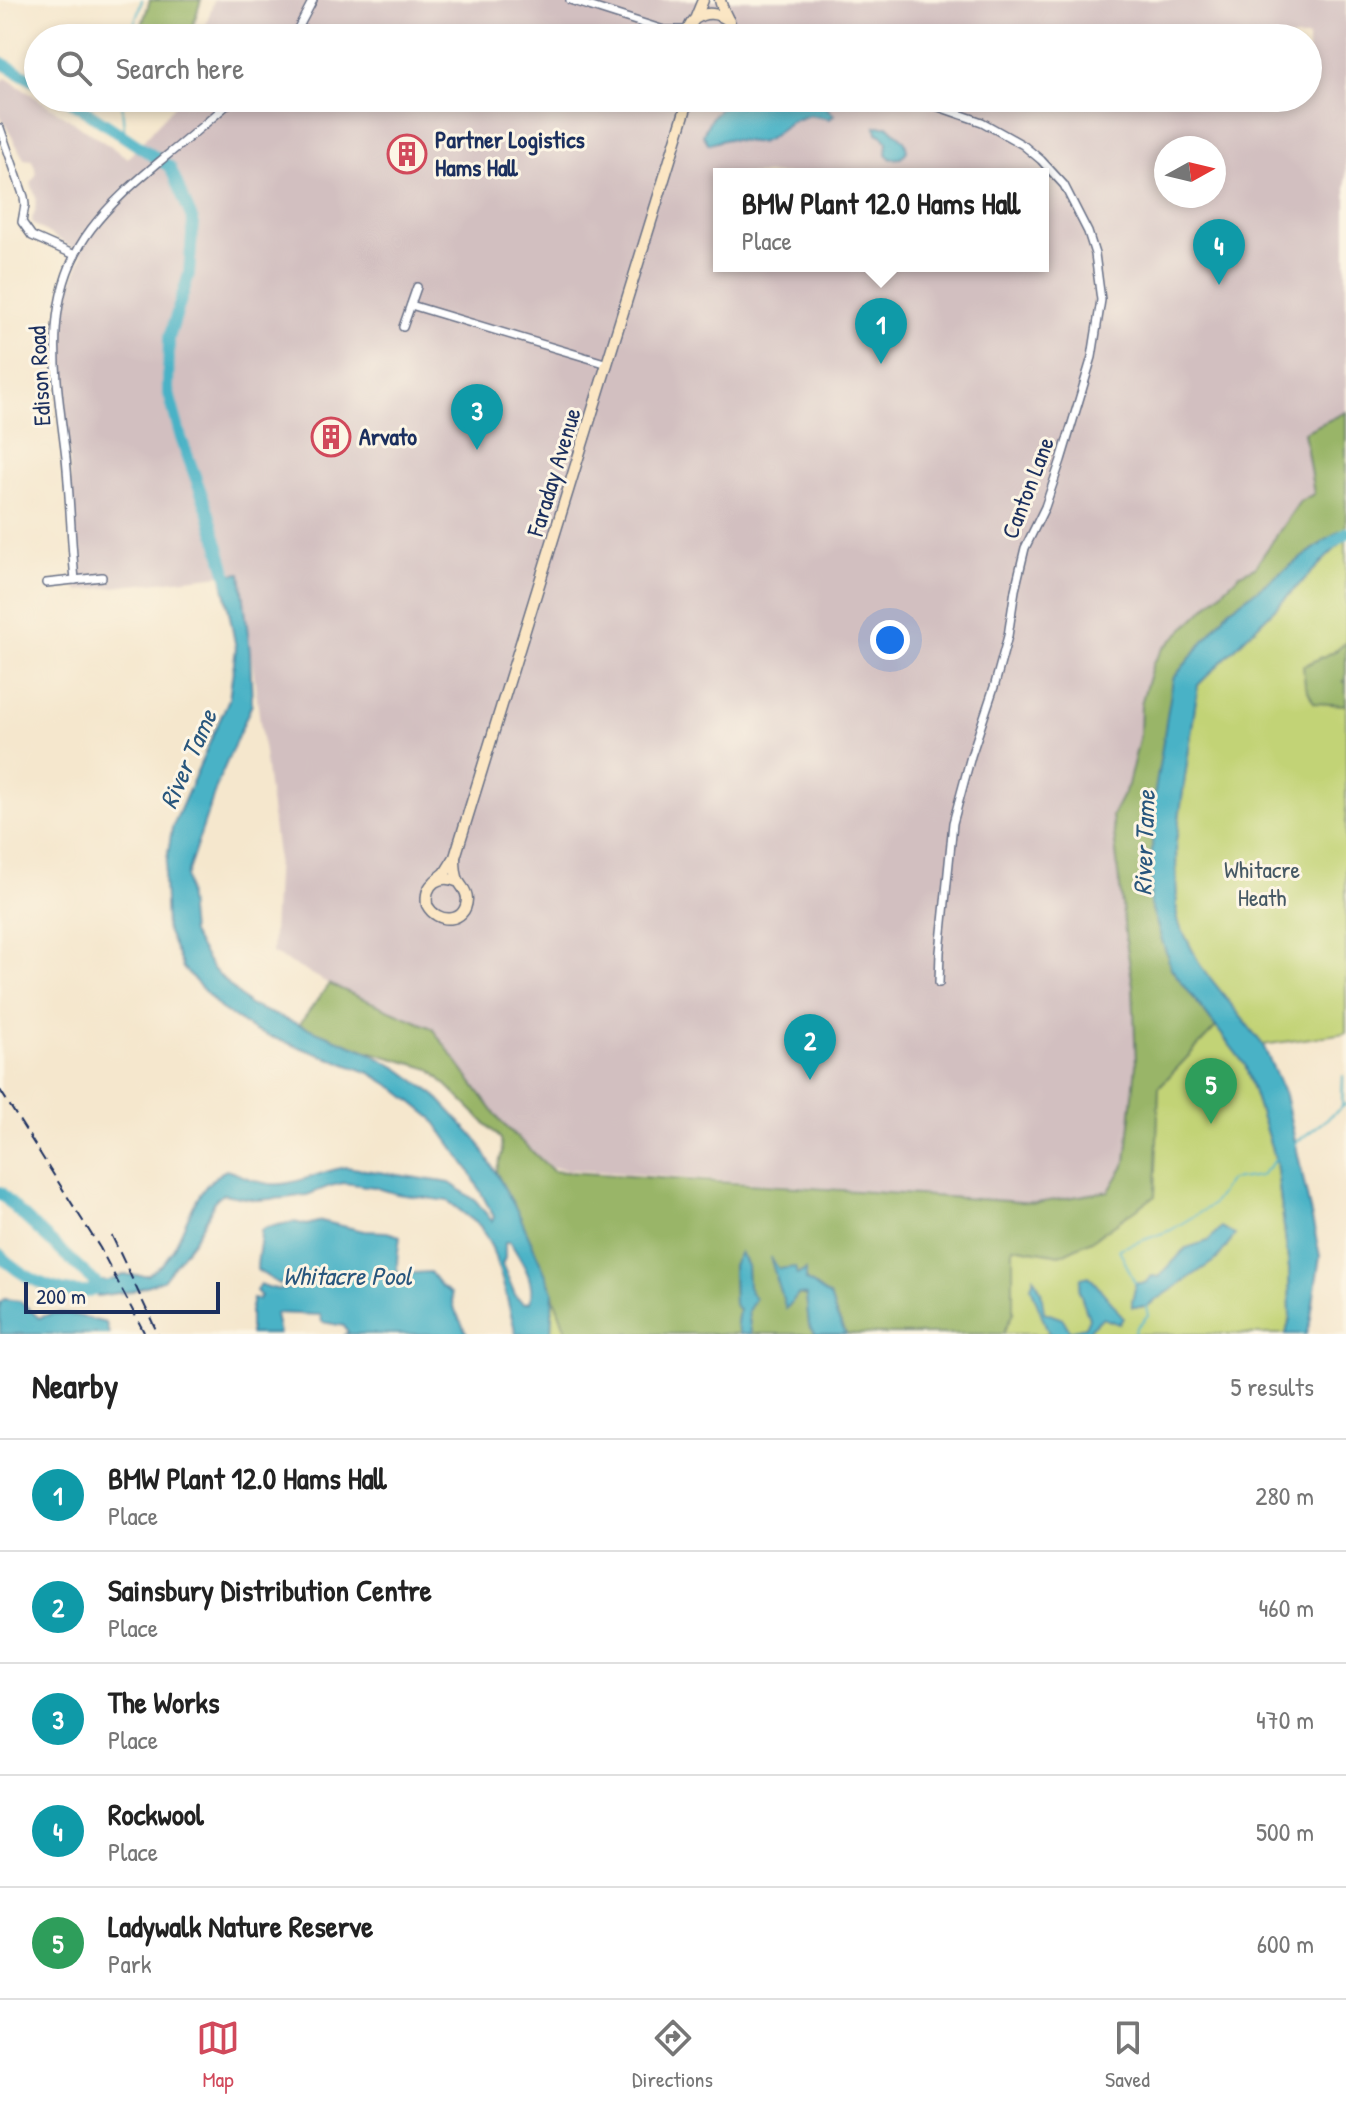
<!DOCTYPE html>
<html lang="en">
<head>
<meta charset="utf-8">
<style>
  :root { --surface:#fff; --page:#f6f6f6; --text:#222; --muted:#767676; --line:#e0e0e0; --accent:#d1495b }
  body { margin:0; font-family:"Patrick Hand",sans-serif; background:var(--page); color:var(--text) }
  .compass { position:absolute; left:1154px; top:136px; width:72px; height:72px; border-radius:50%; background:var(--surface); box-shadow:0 4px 12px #0003; rotate:82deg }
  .scale { position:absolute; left:24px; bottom:20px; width:196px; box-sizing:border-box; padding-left:8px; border:4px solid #1b2f5e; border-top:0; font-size:22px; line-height:28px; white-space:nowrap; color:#1b2f5e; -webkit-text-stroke:6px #fcf5e5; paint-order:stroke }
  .you { position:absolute; left:890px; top:640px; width:28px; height:28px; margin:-20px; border:6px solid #fff; border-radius:50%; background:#1a73e8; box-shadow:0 0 0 12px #1a73e833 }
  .badge { display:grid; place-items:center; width:52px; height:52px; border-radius:50%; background:var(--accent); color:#fff; font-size:26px; font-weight:700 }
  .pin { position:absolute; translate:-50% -66px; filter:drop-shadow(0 2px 4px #0008) }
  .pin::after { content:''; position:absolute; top:42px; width:28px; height:24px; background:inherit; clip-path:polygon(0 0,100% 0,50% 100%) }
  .popup { position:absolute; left:713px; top:168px; width:336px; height:104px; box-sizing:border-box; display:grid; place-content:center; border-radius:0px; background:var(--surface); filter:drop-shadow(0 2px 6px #0005); font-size:26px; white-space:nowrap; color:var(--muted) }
  .popup b { font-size:30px; color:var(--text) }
  .popup::after { content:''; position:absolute; left:50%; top:100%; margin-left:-16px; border:16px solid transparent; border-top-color:var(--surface) }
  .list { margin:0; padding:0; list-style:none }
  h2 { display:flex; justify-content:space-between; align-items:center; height:104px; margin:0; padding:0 32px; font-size:34px }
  h2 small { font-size:26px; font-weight:400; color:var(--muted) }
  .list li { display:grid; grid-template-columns:52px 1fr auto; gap:24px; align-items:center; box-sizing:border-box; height:112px; padding:0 32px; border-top:2px solid var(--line) }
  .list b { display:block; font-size:30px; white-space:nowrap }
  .list p { margin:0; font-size:26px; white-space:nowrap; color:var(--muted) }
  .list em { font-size:26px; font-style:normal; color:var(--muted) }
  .icon { flex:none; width:44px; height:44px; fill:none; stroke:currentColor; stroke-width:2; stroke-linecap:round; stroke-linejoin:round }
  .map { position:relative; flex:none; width:1346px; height:1334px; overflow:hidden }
  .search { position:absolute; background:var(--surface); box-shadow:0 4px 12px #0003; left:24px; right:24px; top:24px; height:88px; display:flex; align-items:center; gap:20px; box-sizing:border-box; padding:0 28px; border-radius:44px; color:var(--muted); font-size:30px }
  .sheet { height:664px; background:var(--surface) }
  nav { display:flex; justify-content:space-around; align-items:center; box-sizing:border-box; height:112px; border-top:2px solid var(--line); background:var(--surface); font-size:22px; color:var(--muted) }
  nav a { display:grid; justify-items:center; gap:4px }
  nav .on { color:var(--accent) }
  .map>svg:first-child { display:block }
</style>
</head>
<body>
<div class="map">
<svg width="1346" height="1334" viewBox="0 0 1346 1334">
  <rect width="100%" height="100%" fill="#fcf5e5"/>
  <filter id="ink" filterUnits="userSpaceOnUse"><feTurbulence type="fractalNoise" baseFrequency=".0125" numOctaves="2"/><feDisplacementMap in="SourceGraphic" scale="16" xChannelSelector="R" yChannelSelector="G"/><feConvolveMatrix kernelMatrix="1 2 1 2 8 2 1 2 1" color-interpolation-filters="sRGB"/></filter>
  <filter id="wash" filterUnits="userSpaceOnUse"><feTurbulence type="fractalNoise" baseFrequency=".006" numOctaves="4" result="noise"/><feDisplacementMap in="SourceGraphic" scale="32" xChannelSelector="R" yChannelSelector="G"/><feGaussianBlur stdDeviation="1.8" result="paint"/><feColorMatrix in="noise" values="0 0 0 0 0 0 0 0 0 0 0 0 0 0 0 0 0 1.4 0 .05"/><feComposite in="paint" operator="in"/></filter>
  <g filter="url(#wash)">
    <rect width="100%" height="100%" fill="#f5e7cd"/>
    <path fill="#d2bfc0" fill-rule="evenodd" d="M214 0H1346V412L1304 432 1314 494 1300 501 1255 567 1240 574 1163 649 1153 663 1141 704 1140 735 1128 785 1112 816 1126 941 1133 985 1136 1065 1126 1162 1109 1191 1037 1203 552 1168 501 1122 432 1028 329 984 272 953 277 855 241 573 77 591 69 455 58 357 60 326 69 289 83 254 33 224 32 219 35 211 36 198 31 183 37 173 32 160 24 159 0 115V82L6 78 128 158 181 98H1308V38H202ZM1166 148H1214V196H1166ZM719 174H1043V266H719Z"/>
    <g fill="#c2d376" stroke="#6e816a" stroke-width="2">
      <path d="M1346 538V1033L1263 1045 1200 965 1177 920 1176 841 1198 685Z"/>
      <path d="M1171 968 1245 1065 1276 1162 1289 1269 1290 1318 1286 1334H551L553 1291 1113 1216 1159 1087Z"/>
    </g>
    <g fill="#99b567" stroke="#5a7262" stroke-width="2">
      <path d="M150 0H201L189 38H138Z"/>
      <path d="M1346 412V532L1342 535 1339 531 1229 610 1173 679 1171 968 1216 1027 1159 1087 1155 1196 1094 1239 1060 1255 1013 1247V1313L1003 1334H846L835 1312 830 1296C820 1292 816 1285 806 1281L805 1270 796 1276 779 1269 771 1260 787 1308 798 1294 806 1296 809 1324 816 1334H751L748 1311 747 1266 733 1265 734 1304 739 1310 737 1323 740 1334H567C548 1278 524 1224 496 1172L502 1153 501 1139 430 1069 364 1050 299 1025 329 984 432 1028 501 1122 553 1171 1037 1203 1109 1191 1126 1162 1136 1065 1133 985 1126 941 1112 816 1128 785 1140 735 1141 704 1153 663 1163 649 1240 574 1255 567 1300 501 1314 494 1304 432Z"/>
      <path d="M1346 642V680L1343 681 1346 683V705L1314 703 1305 685 1303 666 1337 650Z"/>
    </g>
    <g fill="#48b2c6" stroke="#327092" stroke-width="2" fill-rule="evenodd">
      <path d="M742 98H817L834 115 830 119 809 115 790 122 769 139 759 143 727 139 709 144 703 135C711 113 720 106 742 98Z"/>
      <path d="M876 126H889L905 142 907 151 901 158 891 159 886 154 887 142 883 136 877 133Z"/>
      <path d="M1339 531 1340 544 1198 685 1176 841 1177 920 1200 965 1263 1045 1285 1095 1320 1256 1310 1323 1306 1334H1286L1290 1318 1289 1269 1276 1162 1245 1065 1171 968 1150 903 1154 797 1173 679 1229 610Z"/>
      <path d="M241 573 250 652 252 704 218 782 186 877 191 933 212 968 249 1005 364 1050 398 1068 435 1095 478 1141 519 1214 553 1291 551 1334H516L502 1279 492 1248 480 1226 448 1201 397 1194 374 1187 344 1183 330 1186 307 1195 285 1198 256 1200 223 1194 215 1200 209 1214 193 1241 163 1280 132 1291 97 1296V1281H109L123 1275H148C153 1271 159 1267 163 1263 188 1234 189 1189 226 1170 240 1174 257 1183 270 1184 293 1187 323 1170 346 1167L450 1183 476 1201 492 1221 494 1217 469 1170 432 1118 396 1089 370 1073 255 1031 220 1008 183 968 166 928 164 879 172 828 229 699 236 648 222 575ZM505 1242H510C521 1260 536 1280 530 1302L524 1303 516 1297 502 1264 505 1258Z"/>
      <path d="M321 1221 364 1231 387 1232 400 1236C399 1248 395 1263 398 1274L430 1272 441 1286 451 1293 455 1310 467 1334H345L348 1332 344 1326 322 1322 321 1315 275 1313 279 1334H250V1311L253 1299 258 1300 261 1296 256 1291 260 1284C274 1290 285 1292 298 1285L279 1284 257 1270C257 1256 261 1245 261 1230L267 1227 294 1222 307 1225Z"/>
      <path d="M1221 1227 1235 1235 1217 1259 1146 1307H1132C1131 1297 1136 1293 1135 1283H1145L1152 1276 1159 1277 1186 1248 1208 1241Z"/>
      <path d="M740 1252 747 1266 748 1287 755 1299 748 1311 751 1334H740L737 1323 739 1310 734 1304 733 1265Z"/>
      <path d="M770 1257 779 1269 795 1267 797 1275 806 1270V1281C817 1285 820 1292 830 1296L835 1312 846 1334H816L809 1325 806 1295 798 1294 786 1309Z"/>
      <path d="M1089 1276 1113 1304 1123 1318 1119 1324 1102 1318 1085 1334H1049L1031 1287 1034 1277 1041 1291 1044 1312 1063 1319 1070 1331 1085 1327 1089 1318 1079 1290 1081 1278Z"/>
      <path d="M4 1299 20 1301 39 1318C62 1307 82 1318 106 1323L109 1334H0V1303Z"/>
    </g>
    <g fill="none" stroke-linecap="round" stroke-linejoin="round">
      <g stroke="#48b2c6" stroke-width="2">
        <path d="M130 38 142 0"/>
        <path d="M121 98 125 137"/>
        <path d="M1342 1107 1343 1076"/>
        <path d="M1293 1145 1346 1104"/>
        <path d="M1135 1283 1119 1249 1171 1230 1212 1205 1230 1180 1260 1176 1276 1159"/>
        <path d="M1134 1334 1136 1328 1148 1315 1146 1307"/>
      </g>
      <g stroke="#48b2c6" stroke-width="12">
        <path d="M0 62 38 83"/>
        <path d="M66 98 170 167 193 221 189 274 169 338 168 390 181 438 209 514 231 588"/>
        <path d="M1327 547 1346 533"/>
        <path d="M0 1192 18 1211 100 1287"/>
        <path d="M0 1255C20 1276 55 1294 85 1292 93 1291 101 1287 109 1286"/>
      </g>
    </g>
  </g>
  <g filter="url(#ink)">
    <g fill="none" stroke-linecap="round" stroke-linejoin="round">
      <g stroke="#676f85" stroke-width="10">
        <g id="street">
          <path d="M570 0 664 30H687"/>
          <path d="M733 28 745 38"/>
          <path d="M293 38 313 0"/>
          <path d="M854 98 862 100 866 98"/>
          <path d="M913 98 982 122 1023 145 1041 160 1064 185 1088 232 1095 254 1101 300 1092 357 1061 460 1045 507 1025 548 1015 590 1008 636 995 684 971 756 953 823 940 952 939 983"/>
          <path d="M0 128 24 197 25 205 22 222 32 236 75 255"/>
          <path d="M411 305 608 364"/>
          <path d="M403 327 417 287"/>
          <path d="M75 580C71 539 70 499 66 458 57 380 39 298 91 229 112 201 139 179 165 157 189 138 212 118 235 98"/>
          <path d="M46 583 102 577"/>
        </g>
      </g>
      <g stroke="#676f85" stroke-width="13">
        <g id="secondary">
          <path d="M720 0C723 14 733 24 734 38"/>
          <path d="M696 17 703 0"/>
          <path d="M687 38C688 14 711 7 729 21"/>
          <path d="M455 858C455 866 455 875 459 882 463 889 467 891 467 899 466 924 437 924 427 905 424 884 439 873 459 882"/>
          <path d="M435 881 445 873 455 857 689 98"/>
        </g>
      </g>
      <use href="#street" stroke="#fff" stroke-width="7"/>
      <use href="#secondary" stroke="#fbe6c4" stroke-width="10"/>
      <g stroke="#1b2f5e" stroke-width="2" stroke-dasharray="12 6" stroke-linecap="butt">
        <path d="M0 1090 100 1248 145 1334"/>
        <path d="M112 1236 158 1334"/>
      </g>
    </g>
  </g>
  <defs>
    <g id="building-ring" transform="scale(2)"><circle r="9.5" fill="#fcf5e5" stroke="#d1495b" stroke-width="1.5"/><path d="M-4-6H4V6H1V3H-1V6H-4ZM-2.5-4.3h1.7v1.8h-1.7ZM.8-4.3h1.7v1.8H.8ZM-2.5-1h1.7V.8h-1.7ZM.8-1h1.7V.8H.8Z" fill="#d1495b"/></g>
  </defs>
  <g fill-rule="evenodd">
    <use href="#building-ring" x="407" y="154"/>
    <use href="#building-ring" x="331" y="437"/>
  </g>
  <g text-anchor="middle" stroke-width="6" stroke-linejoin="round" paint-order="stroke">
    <g font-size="24" font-weight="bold" fill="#1b2f5e" stroke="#fcf5e5" text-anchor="start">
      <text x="435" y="148">Partner Logistics<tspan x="435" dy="28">Hams Hall</tspan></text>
      <text x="359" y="445">Arvato</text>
    </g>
    <g font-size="24" fill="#1b2f5e" stroke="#fcf5e5">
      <text transform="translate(40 376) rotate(-93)" y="8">Edison Road</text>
      <text transform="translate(554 472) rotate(-73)" y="8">Faraday Avenue</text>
      <text transform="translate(1028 488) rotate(-69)" y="8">Canton Lane</text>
    </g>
    <g font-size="24" fill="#455864" stroke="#fcf5e5">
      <text x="1262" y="878">Whitacre<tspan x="1262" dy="28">Heath</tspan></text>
    </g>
    <g font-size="26" font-style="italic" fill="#28567d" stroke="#fcf5e5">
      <text transform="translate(188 759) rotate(-66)" y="9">River Tame</text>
      <text transform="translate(1144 843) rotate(-88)" y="9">River Tame</text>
      <text x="347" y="1285">Whitacre Pool</text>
    </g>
  </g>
</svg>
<svg class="compass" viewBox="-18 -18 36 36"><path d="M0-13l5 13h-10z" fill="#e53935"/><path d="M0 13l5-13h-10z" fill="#767676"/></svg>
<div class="scale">200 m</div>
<div class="you"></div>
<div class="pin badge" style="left:881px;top:364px;background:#0f9aa8">1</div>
<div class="popup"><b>BMW Plant 12.0 Hams Hall</b>Place</div>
<div class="pin badge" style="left:810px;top:1080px;background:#0f9aa8">2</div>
<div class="pin badge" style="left:477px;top:450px;background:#0f9aa8">3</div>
<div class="pin badge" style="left:1219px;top:285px;background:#0f9aa8">4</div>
<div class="pin badge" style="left:1211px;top:1124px;background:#2e9e5b">5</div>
<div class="search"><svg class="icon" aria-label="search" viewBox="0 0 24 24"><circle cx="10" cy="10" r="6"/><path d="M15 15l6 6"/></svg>Search here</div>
</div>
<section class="sheet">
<h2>Nearby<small>5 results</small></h2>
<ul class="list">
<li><span class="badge" style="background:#0f9aa8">1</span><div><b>BMW Plant 12.0 Hams Hall</b><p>Place</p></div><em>280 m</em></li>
<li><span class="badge" style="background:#0f9aa8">2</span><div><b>Sainsbury Distribution Centre</b><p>Place</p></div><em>460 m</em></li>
<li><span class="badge" style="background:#0f9aa8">3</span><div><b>The Works</b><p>Place</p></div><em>470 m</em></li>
<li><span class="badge" style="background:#0f9aa8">4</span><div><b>Rockwool</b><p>Place</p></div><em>500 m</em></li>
<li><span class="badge" style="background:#2e9e5b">5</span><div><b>Ladywalk Nature Reserve</b><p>Park</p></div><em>600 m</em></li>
</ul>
</section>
<nav>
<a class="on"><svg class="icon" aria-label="map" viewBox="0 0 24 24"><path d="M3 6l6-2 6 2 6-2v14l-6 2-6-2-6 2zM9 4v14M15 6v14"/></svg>Map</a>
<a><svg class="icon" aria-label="directions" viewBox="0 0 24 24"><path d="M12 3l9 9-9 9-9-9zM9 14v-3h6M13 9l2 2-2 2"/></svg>Directions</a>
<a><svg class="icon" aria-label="saved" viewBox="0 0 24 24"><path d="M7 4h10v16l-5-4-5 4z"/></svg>Saved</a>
</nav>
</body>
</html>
